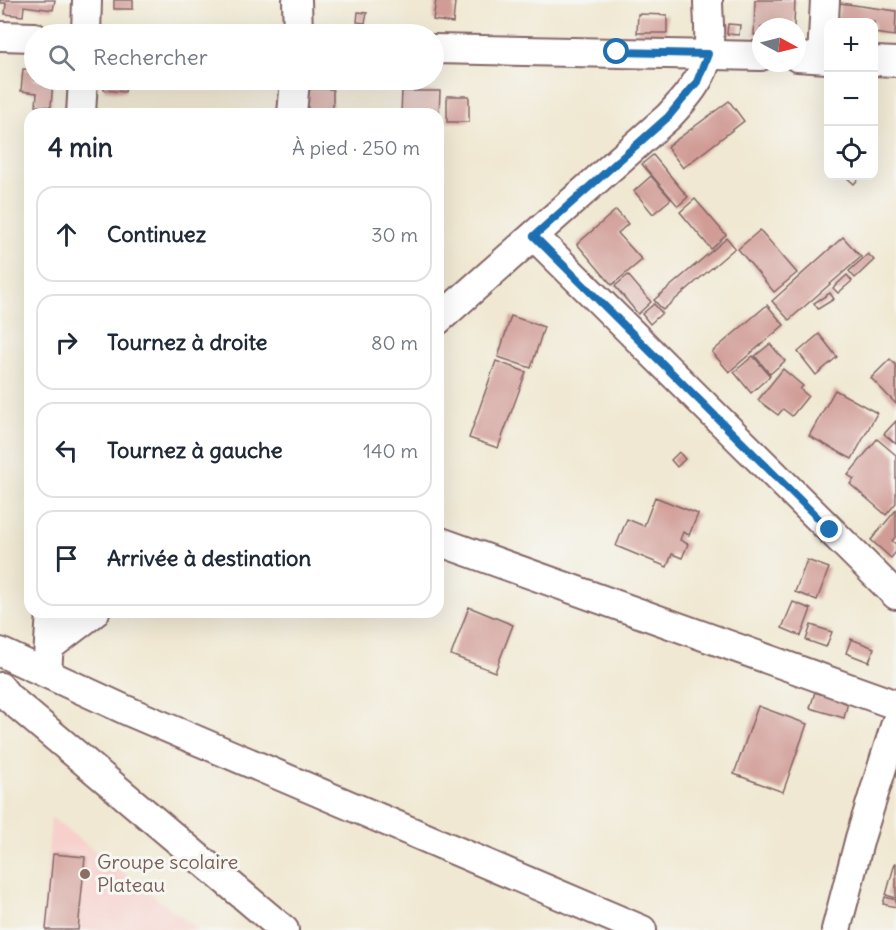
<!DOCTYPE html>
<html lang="fr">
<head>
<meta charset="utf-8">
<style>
  :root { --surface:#fff; --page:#f2f2f3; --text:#1f2937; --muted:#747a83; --line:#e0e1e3 }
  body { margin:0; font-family:Delius,sans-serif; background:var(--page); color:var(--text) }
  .controls { position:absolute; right:18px; top:18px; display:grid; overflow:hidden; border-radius:12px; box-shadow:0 6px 24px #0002 }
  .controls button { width:54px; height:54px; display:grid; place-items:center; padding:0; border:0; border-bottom:2px solid var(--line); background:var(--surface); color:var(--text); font:30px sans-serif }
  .compass { position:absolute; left:752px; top:18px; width:54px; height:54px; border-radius:50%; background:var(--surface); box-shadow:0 6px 24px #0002; rotate:97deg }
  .stop { position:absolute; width:18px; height:18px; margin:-14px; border:4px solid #1f6fb2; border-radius:50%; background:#fff }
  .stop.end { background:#1f6fb2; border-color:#fff; box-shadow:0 2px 6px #0008 }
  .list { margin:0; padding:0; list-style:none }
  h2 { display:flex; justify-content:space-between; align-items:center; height:78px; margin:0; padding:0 24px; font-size:26px }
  h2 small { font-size:20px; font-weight:400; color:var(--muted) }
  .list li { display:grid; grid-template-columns:39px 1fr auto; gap:18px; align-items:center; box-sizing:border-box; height:96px; margin:0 12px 12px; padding:0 12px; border:2px solid var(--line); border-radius:18px }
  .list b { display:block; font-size:22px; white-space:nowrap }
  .list em { font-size:20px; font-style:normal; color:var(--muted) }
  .icon { flex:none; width:33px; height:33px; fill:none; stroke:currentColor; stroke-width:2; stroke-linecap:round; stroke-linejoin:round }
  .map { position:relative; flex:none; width:896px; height:930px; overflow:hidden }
  .search { position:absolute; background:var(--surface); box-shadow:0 6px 24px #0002; left:24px; top:24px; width:420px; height:66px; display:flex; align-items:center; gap:15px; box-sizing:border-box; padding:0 21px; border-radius:33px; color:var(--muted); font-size:22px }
  .panel { position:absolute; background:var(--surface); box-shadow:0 6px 24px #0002; left:24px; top:108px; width:420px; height:510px; border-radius:18px }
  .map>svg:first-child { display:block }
</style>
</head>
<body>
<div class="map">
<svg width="896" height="930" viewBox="0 0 896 930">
  <rect width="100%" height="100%" fill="#f6f6f2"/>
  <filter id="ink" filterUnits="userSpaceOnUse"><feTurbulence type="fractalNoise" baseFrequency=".0167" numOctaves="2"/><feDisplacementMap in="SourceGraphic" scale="12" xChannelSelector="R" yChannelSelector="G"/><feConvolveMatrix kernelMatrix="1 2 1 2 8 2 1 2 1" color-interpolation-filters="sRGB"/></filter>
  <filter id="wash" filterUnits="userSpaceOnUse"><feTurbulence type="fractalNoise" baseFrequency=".008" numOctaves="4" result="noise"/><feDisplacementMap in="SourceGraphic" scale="24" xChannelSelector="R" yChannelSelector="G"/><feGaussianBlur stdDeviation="1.35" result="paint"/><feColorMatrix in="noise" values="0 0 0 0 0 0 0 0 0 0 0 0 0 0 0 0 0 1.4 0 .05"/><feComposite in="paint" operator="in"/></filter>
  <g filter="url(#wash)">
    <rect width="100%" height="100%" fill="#f0e8d2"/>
    <path fill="#f7d0cc" d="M51 817 198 930H42Z"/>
    <g id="blocks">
      <g fill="#d19c96">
        <path d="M0 0H55L53 10 24 6 23 16 5 14 6 3H0Z"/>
        <rect x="114" y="0" width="19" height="9"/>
        <path d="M436 0 455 2 453 23 433 20Z"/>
        <path d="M755 0H795L794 27H761V35H754Z"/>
        <path d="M840 3 896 11 895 36 874 33V22H837Z"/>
        <path d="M358 12 367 13 365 23 357 22Z"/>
        <path d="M638 14 667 15V33H637Z"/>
        <path d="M728 24 740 25 739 35 727 34Z"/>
        <path d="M23 69 34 70V80H53L51 107 36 106 37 93 21 91Z"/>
        <path d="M105 80H127L125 92 104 90Z"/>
        <rect x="307" y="89" width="26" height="25"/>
        <path d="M402 91H440L439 114H401Z"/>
        <rect x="447" y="96" width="22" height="26"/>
        <path d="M729 101 744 121 683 168 667 147Z"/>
        <path d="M653 155 688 197 678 206 642 164Z"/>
        <path d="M651 176 671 199 653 214 634 191Z"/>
        <path d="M845 176H861L854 184Z"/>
        <path d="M695 199 726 235 711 249 680 212Z"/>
        <path d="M616 210 628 224 618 233 642 260 612 285 577 244Z"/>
        <path d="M760 230 797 273 774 292 738 249Z"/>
        <path d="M843 237 861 257 789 320 772 301Z"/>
        <path d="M727 238 735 248 663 310 654 300Z"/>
        <path d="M868 254 874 260 855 278 849 271Z"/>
        <path d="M628 275 651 302 638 314 615 286Z"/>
        <path d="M847 275 852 281 838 293 833 288Z"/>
        <path d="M830 293 834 299 818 309 814 303Z"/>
        <path d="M654 304 662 313 650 324 642 314Z"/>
        <path d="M767 305 784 325 729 372 712 352Z"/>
        <path d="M511 316 544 327 531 368 498 357Z"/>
        <path d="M819 334 837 357 816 375 798 352Z"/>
        <path d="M770 344 785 361 770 374 755 356Z"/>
        <path d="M753 356 770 376 751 393 734 372Z"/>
        <path d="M890 359 896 365V404L871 378Z"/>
        <path d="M496 361 526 372 498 448 469 438Z"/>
        <path d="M783 369 803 386 800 389 808 396 792 416 783 409 778 415 758 400Z"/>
        <path d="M835 390 877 413 852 459 809 436Z"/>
        <path d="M896 421V444L884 434Z"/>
        <path d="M877 439 896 455V503L886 515 850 484 854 479 848 475Z"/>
        <path d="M679 452 685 459 677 467 671 460Z"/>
        <path d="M655 497 698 514 689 535 683 532 680 540 688 544 682 558 672 554 667 567 616 546 627 519 644 526Z"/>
        <path d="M896 510V536L892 541 896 544V552L891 558 871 540Z"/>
        <path d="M807 560 829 568 817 600 795 592Z"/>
        <path d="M793 602 811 609 801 636 782 628Z"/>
        <path d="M469 607 513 625 495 672 451 655Z"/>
        <path d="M811 625 832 632 826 647 806 640Z"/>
        <path d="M851 639 874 648 869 662 846 653Z"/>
        <path d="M815 692 848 702 844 718 810 708Z"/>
        <path d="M758 706 807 724 783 792 734 774Z"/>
        <path d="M53 854 85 857 78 930H46Z"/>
        <path d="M895 863H896V898L886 895Z"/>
        <path d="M885 897 896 900V907L883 904Z"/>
      </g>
    </g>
  </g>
  <g filter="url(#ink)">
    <use href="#blocks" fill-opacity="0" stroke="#846565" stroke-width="1.5"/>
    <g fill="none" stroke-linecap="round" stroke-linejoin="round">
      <g stroke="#846565" stroke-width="32">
        <g id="minor">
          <path d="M297 0 298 34"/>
          <path d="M86 34 87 0"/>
          <path d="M0 36 34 37"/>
          <path d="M434 49 761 56"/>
          <path d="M797 57 828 59"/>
          <path d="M822 58 825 0"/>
          <path d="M874 61 896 62"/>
          <path d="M81 114 83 80"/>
          <path d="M292 114 295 80"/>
          <path d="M534 236 896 595"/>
          <path d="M438 320 668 117C685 99 704 78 708 53 711 36 708 17 708 0"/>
          <path d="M438 541 896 705"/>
          <path d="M49 647 95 612"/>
          <path d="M0 652 128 711 642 930"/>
          <path d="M47 673 51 612"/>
          <path d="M0 687 8 697 284 930"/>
          <path d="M836 930 860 838 896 723"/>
        </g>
      </g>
      <use href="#minor" stroke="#fff" stroke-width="28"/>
    </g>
  </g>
  <g fill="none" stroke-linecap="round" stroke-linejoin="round" filter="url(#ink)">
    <path stroke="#1f6fb2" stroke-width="8" d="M617 52 708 54 697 82 668 117 534 236 830 530"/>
  </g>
  <circle fill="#8d6e63" stroke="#f6f6f2" stroke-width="2" cx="85" cy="874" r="6"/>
  <g text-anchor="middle" stroke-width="6" stroke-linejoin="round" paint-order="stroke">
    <g font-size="20" fill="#785e54" stroke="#f6f6f2" text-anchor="start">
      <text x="97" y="869">Groupe scolaire<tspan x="97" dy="23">Plateau</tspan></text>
    </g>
  </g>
</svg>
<div class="controls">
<button>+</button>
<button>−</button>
<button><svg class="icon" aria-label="locate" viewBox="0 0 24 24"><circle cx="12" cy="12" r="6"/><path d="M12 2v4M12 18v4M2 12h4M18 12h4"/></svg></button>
</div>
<svg class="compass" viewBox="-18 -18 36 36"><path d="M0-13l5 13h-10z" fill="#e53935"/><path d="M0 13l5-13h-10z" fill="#747a83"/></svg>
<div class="stop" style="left:617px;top:52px"></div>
<div class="stop end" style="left:830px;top:530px"></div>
<div class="search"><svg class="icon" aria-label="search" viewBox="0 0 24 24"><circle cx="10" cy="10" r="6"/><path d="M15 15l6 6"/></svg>Rechercher</div>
<section class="panel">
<h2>4 min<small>À pied · 250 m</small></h2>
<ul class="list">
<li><svg class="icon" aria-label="ahead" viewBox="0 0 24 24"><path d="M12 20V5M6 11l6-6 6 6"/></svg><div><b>Continuez</b></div><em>30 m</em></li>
<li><svg class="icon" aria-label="right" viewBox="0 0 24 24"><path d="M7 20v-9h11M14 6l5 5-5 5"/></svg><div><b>Tournez à droite</b></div><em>80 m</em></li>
<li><svg class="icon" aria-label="left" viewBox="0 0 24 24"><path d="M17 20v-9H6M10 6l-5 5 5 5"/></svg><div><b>Tournez à gauche</b></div><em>140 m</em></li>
<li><svg class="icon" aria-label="arrive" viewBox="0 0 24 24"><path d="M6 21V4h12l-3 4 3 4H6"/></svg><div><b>Arrivée à destination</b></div></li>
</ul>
</section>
</div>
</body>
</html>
